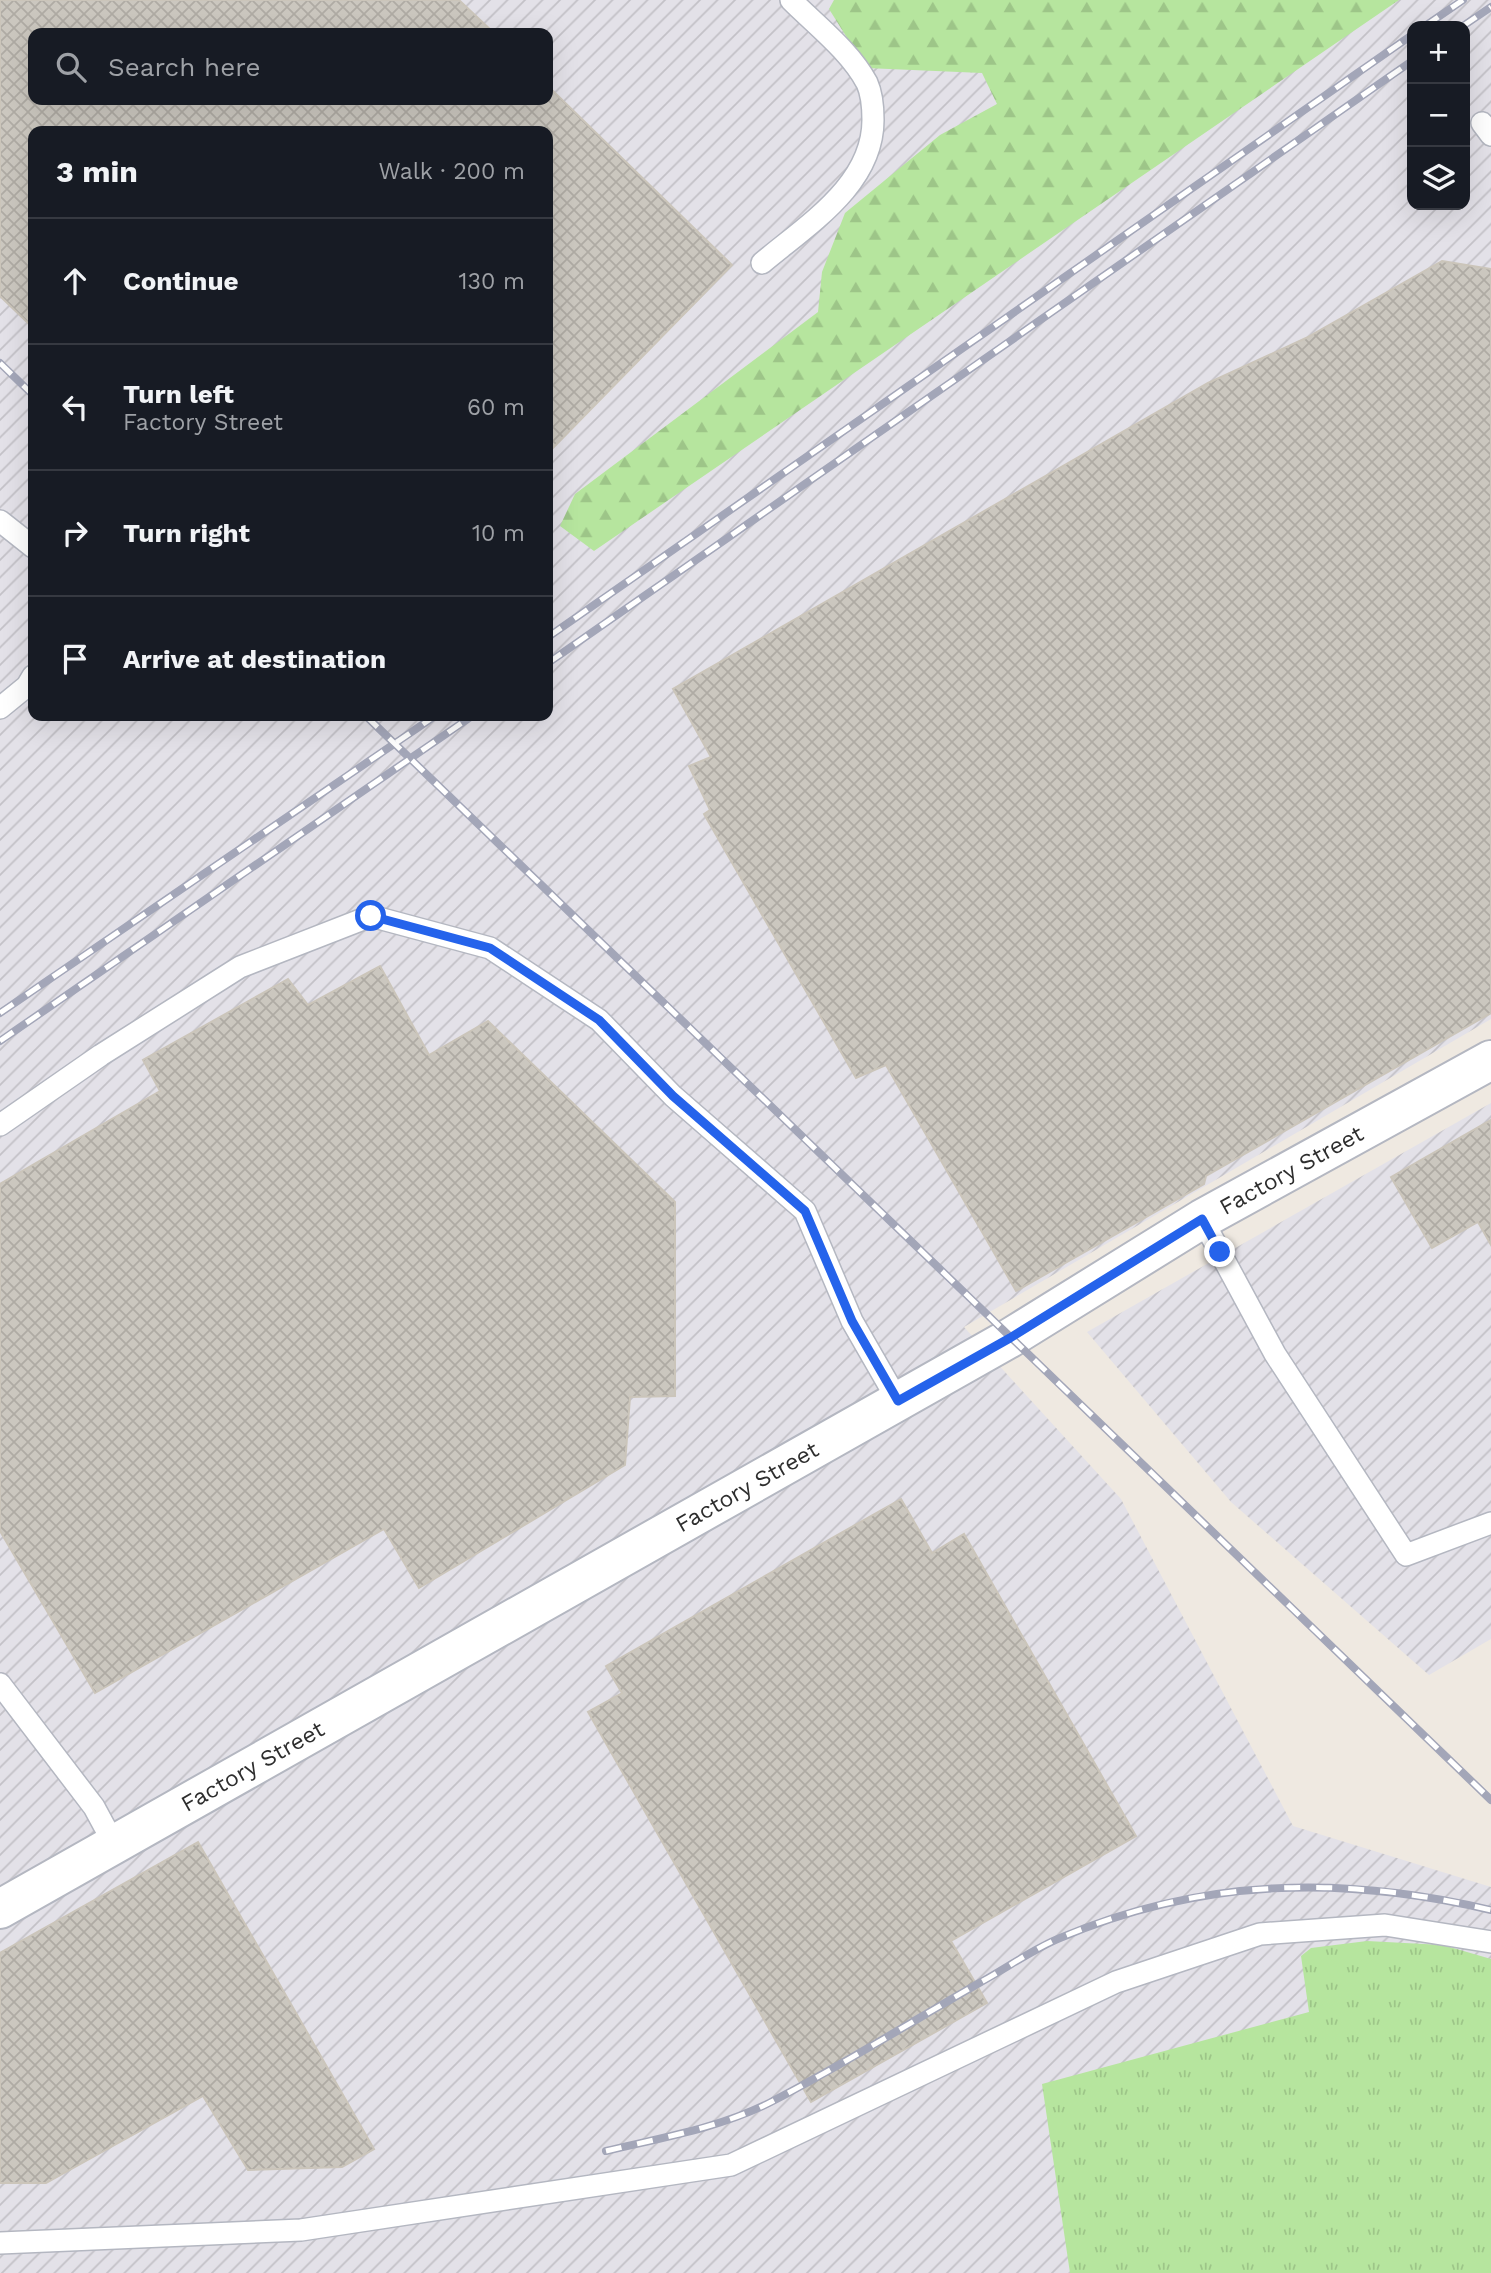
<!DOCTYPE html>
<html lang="en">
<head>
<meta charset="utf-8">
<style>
  :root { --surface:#171b24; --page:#20242c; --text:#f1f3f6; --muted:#9ea1a6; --line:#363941 }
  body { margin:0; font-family:"Work Sans",sans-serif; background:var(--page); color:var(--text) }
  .controls { position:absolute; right:21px; top:21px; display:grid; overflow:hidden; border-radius:14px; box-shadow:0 7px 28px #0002 }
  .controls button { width:63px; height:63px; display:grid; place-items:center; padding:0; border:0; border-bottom:2px solid var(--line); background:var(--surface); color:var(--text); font:35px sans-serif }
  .stop { position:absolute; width:21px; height:21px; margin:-16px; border:5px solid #2563eb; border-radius:50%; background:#fff }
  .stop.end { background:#2563eb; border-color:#fff; box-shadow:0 2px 7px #0008 }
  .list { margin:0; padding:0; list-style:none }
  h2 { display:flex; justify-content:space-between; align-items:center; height:91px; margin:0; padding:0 28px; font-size:30px }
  h2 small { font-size:23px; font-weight:400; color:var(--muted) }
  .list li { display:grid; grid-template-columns:46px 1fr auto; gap:21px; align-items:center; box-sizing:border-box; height:126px; padding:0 28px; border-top:2px solid var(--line) }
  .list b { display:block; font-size:26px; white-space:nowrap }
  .list p { margin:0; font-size:23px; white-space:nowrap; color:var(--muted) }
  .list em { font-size:23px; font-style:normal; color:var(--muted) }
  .icon { flex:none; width:38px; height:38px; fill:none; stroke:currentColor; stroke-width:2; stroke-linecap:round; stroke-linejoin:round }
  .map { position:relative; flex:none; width:1491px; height:2273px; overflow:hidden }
  .search { position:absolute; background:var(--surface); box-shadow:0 7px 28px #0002; left:28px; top:28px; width:525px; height:77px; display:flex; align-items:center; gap:18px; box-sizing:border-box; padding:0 24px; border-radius:14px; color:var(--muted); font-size:26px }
  .panel { position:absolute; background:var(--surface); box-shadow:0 7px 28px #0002; left:28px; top:126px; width:525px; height:595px; border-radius:14px }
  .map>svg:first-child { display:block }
</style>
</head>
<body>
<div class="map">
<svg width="1491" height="2273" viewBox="0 0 1491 2273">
  <defs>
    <pattern id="industrial-furrows" width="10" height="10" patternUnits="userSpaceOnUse" patternTransform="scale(1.75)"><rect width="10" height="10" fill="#e3e1e8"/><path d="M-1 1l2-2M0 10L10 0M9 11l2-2" fill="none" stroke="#c3c1c7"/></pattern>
    <pattern id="grass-tufts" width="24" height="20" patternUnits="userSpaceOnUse" patternTransform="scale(1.75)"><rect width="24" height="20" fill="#b6e59e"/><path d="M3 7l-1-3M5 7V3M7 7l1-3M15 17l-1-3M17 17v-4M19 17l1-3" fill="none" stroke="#9dc588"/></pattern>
    <pattern id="forest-firs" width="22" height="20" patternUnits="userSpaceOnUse" patternTransform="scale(1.75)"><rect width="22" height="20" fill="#b6e59e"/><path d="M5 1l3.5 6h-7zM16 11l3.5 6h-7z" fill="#9dc588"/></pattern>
    <pattern id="building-cross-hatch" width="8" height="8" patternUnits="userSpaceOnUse" patternTransform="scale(1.75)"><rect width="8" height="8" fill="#cbc7bf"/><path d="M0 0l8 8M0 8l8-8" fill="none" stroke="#afaba4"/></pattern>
  </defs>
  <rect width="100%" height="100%" fill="#efe9e1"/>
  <g fill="url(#industrial-furrows)" fill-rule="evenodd">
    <path d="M0 0H1491V1019L964 1327 1121 1499 1293 1826 1491 1887V2273H0ZM1412 26H1465V205H1412ZM33 33H548V100H33ZM33 131H548V716H33Z"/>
    <path d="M1491 1103V1639L1429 1675 1231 1502 1087 1332Z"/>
  </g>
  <path fill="url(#grass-tufts)" d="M1367 1941 1443 1945 1491 1959V2273H1070L1042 2084 1309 2012 1301 1956 1311 1948Z"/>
  <path fill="url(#forest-firs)" d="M834 0H1399L594 551 560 526 575 494 818 312 822 272 845 213 940 135 997 104 982 73 866 68 829 9Z"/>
  <g fill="url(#building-cross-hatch)" stroke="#cbc5ba" stroke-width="2">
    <path d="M0 0H459L494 33H33V100H548V86L732 265 548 453V131H33V328L0 296Z"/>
    <path d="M1442 261 1491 269V1013L1206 1176 1204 1184 1016 1291 886 1065 856 1078 704 814 710 810 689 766 711 757 673 689 1208 383 1306 338Z"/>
    <path d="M380 966 429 1055 488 1021 675 1202V1396L630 1397 625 1465 419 1588 384 1529 95 1693 0 1531V1184L160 1091 143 1060 288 979 308 1005Z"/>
    <path d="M1491 1120V1245L1478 1222 1432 1248 1391 1177Z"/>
    <path d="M901 1499 932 1553 964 1534 1136 1836 951 1941 987 2003 811 2102 588 1712 622 1693 606 1666Z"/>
    <path d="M198 1842 374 2149 342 2167 248 2170 203 2096 46 2183H0V1953Z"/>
  </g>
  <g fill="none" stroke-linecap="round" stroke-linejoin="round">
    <g stroke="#b4b7c1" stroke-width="24">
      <g id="service">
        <path d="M1482 123 1491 135"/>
        <path d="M762 263C807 225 873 185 873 120 873 108 872 94 867 83 850 51 816 25 791 0"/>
        <path d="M0 521 33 547"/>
        <path d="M0 708 27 686 33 676"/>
        <path d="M0 1125 101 1055 240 967 371 916 490 948 599 1020 673 1096 805 1211 852 1321 898 1401"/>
        <path d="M1202 1219 1275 1354 1406 1555 1491 1523"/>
        <path d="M0 1684 94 1807 114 1844"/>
        <path d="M0 2243 301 2230 731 2165 1116 1982 1260 1934 1385 1925 1491 1942"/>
      </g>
    </g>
    <g stroke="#b4b7c1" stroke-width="42">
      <g id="minor">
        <path id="s1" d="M0 1909 1010 1338 1202 1219 1491 1060"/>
      </g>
    </g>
    <use href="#service" stroke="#fff" stroke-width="21"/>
    <use href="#minor" stroke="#fff" stroke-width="38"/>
    <g stroke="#a3a6b8" stroke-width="8">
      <g id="rail">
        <path d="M1425 26 1463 0"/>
        <path d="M1463 26 1491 7"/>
        <path d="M0 363 33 395"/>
        <path d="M548 637 1412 35"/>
        <path d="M548 663 1412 61"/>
        <path d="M366 716 1491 1800"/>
        <path d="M0 1013 435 716"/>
        <path d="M0 1041 472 716"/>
        <path d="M606 2151C660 2138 719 2128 769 2103 841 2066 911 2022 981 1982 1007 1968 1033 1949 1060 1938 1201 1878 1343 1875 1491 1910"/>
      </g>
    </g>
    <use href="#rail" stroke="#fff" stroke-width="5" stroke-dasharray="16" stroke-linecap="butt"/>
  </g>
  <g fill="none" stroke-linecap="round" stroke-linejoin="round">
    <path stroke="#2563eb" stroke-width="9" d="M371 916 490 948 599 1020 673 1096 805 1211 852 1321 898 1401 1010 1338 1202 1219 1220 1252"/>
  </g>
  <g text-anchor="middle" stroke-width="5" stroke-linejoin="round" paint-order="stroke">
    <g font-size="23" fill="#2e2e2e" stroke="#fff">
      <text dy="8" stroke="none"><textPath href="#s1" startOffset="1488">Factory Street</textPath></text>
      <text dy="8" stroke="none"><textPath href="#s1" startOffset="858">Factory Street</textPath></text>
      <text dy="8" stroke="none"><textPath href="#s1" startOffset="290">Factory Street</textPath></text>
    </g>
  </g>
</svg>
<div class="controls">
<button>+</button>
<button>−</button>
<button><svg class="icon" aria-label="layers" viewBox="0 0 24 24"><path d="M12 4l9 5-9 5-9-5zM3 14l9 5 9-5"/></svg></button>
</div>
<div class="stop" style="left:371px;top:916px"></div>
<div class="stop end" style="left:1220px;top:1252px"></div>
<div class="search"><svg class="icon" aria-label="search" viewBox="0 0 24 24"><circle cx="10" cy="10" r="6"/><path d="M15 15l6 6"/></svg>Search here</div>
<section class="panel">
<h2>3 min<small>Walk · 200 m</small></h2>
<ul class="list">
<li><svg class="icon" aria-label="ahead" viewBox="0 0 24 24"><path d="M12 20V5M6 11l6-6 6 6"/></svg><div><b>Continue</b></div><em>130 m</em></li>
<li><svg class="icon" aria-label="left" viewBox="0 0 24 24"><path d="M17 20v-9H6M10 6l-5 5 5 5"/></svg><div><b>Turn left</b><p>Factory Street</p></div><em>60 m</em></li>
<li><svg class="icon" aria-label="right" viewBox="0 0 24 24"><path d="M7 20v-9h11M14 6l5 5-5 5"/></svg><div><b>Turn right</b></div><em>10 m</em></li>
<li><svg class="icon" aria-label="arrive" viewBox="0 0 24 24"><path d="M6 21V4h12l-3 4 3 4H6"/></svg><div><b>Arrive at destination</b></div></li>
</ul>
</section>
</div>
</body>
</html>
